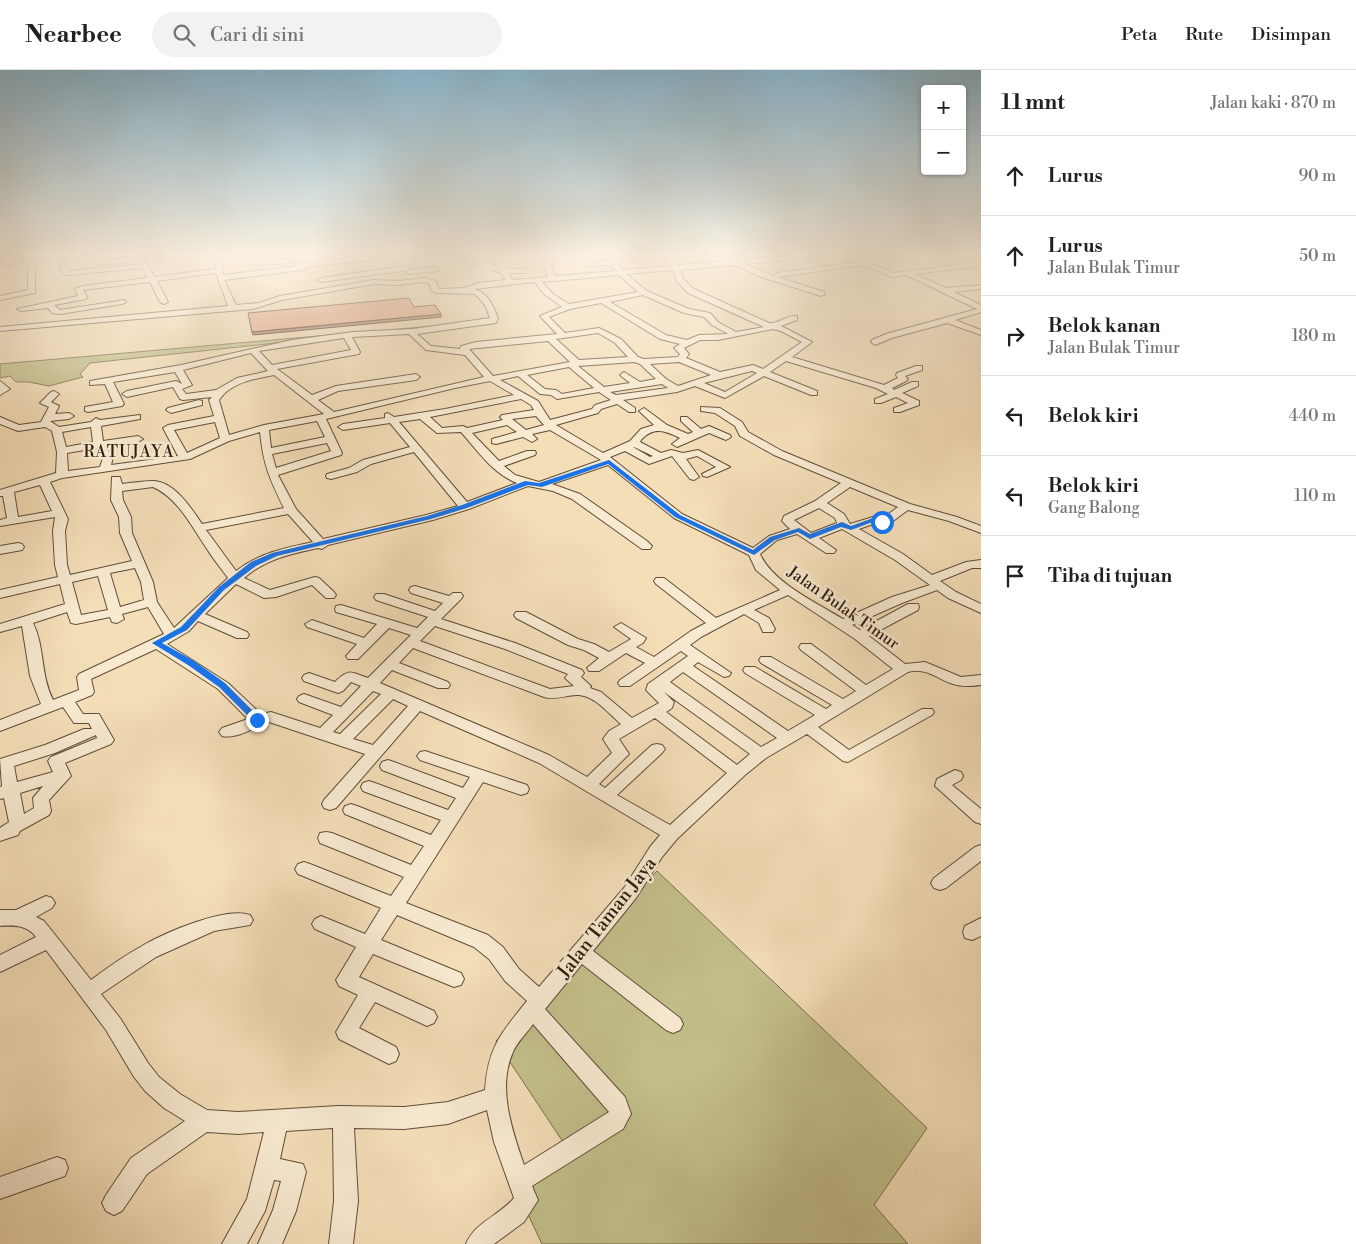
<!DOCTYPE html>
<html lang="id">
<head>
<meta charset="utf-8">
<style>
  :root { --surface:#fff; --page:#f2f2f2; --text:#202124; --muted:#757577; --line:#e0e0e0 }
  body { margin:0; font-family:"Libre Bodoni",serif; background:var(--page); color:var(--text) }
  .controls { position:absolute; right:15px; top:15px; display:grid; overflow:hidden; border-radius:5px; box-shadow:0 1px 4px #0004 }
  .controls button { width:45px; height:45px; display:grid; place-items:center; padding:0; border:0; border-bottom:1px solid var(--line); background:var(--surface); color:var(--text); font:25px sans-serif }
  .stop { position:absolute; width:15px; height:15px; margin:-11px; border:4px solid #1a73e8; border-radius:50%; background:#fff }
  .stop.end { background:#1a73e8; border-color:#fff; box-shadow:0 1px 5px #0008 }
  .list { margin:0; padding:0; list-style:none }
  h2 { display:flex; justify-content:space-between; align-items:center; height:65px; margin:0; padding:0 20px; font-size:21px }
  h2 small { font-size:16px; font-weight:400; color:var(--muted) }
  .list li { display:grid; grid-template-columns:32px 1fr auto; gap:15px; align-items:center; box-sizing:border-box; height:80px; padding:0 20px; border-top:1px solid var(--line) }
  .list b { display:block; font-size:19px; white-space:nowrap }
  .list p { margin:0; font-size:16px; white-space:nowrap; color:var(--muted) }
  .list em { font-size:16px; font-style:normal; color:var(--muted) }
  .icon { flex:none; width:28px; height:28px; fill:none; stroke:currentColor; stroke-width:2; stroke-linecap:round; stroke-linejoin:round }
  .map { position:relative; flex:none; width:981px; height:1174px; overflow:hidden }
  header { display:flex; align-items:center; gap:30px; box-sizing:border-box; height:70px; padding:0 25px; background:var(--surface); border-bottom:1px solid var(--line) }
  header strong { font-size:24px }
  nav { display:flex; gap:28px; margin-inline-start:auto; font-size:18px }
  .search { width:350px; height:45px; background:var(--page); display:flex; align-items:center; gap:12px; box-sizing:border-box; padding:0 18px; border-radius:28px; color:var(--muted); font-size:19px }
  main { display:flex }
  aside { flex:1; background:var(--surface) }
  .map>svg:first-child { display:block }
</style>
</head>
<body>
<header>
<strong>Nearbee</strong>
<div class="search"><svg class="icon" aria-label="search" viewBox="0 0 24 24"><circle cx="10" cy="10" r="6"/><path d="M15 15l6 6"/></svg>Cari di sini</div>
<nav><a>Peta</a><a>Rute</a><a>Disimpan</a></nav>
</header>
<main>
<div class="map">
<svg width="981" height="1174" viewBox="0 0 981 1174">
  <rect width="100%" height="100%" fill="#f4deb8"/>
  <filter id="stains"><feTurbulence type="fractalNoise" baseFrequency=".004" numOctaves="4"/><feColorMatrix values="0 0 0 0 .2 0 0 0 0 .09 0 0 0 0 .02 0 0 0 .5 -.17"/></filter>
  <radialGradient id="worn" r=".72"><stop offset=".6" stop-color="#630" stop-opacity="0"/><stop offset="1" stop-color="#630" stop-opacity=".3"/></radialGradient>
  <g fill="#c2bf8a" stroke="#786e4d">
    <path d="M443 255 90 293 80 304 83 307 49 316 29 312H16L10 306 0 308V294Z"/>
    <path d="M657 801 927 1058 874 1135 908 1174H542L518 1123 567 1078 496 971Z"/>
  </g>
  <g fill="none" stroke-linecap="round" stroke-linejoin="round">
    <path stroke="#707c6d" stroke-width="2" d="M0 185 19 183"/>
    <g stroke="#604d3a" stroke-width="2">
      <g id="minor">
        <path d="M99 183H124L103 187V191L171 183 167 188 100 195 96 193 97 185Z"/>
        <path d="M188 183H221L223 205 297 196 298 194 300 193 399 183H425L422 185 305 197V200H302L224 210 236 235 259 233 280 226 374 210 399 211 425 208 436 211 439 219 464 218 478 213 505 210 502 203 493 201 500 199 498 195 491 193 484 183H491L495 190 503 192 507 199H525V203H509L512 210 548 207 543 194 548 191C538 182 526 185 515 186L512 183H575L589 192 614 190 607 183H614L617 186 633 183 637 187 636 188 622 190 621 192 617 194 623 200 671 196 661 183H668L678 195 821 183H850L893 203 981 192V196L915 204 946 218 981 215V219L954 222 981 235V242L955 250 981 260V265L947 253 892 268 875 275 871 272 872 270 886 264 977 239 906 205 892 207 864 195 778 207 824 222 825 224 821 226 761 207 735 195 680 200 683 209 694 219 769 253C778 254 787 245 797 246V250L781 256 812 272 792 287 884 315 898 308 896 305 897 303 916 296H922V300L905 306 908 309 906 311 892 318 894 320 912 312H918V316L902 323 919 331V335L900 342H894V338L908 333 896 327 881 333H875V329L888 324 876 318 786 291 770 302 817 321V325H811L764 306 725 328 695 316 677 322 623 330 635 338V342H629L617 334 601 339 598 343 556 355 603 383 630 371 641 359 654 355 639 341 644 338 667 355 688 364 693 362 681 351V347H687L701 359 709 356 730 365 731 367 726 370 709 363 677 377 672 374 680 368C665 361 654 356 641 370L640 372 661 383 671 380 683 383 698 380 730 397 707 407 703 406 702 404 716 397 697 386 686 389 699 407 694 410 690 409 672 386 649 394 625 381 610 387 682 444 753 478 769 466 790 459 782 451 784 446 815 431 841 413 774 385 740 366 735 356 715 343 701 341V337L720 338 742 352 748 362 782 381 910 434 957 447 981 456V463L949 451 908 440 889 454 876 453 859 459 903 484 932 505 966 492 981 490V498H972L940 511 956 522 981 534V543L948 528 937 520 902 533 852 555 860 560 908 534H918L919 537 918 540 869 566 905 594 925 592 961 607 981 605V615C971 616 963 617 953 614 937 609 926 597 908 602L818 657 849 680 922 639H932L934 642 932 645 848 692 843 691 807 664 766 688 745 705 677 769 662 787 636 828 593 881 680 948 683 954 680 960 673 963 666 960 582 894 545 939 625 1027 631 1044 623 1059 532 1116 538 1130 524 1152 494 1174H466C475 1152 499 1146 514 1128L494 1072 487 1040 448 1054 404 1059 354 1058 358 1131 353 1174H329L334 1131 333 1058 286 1061 280 1089 303 1094 306 1102 296 1141 282 1174H258L273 1140 281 1111 274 1110 265 1141 247 1174H222L247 1129 264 1062 238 1064 207 1062 147 1104 122 1141 114 1145 106 1141 102 1133 106 1125 131 1088 185 1051 164 1038 145 1021 134 1007 106 960 46 880 0 902V885L36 867C27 855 14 855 0 856V840H16L46 826 52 828 55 833 52 838 36 847 44 851 91 910C107 898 124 886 142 876 164 863 226 836 250 845L253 850 250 855 214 861 156 887 101 924 120 948 148 993 159 1007 180 1024 207 1040 238 1042 338 1036 404 1037 448 1032 485 1020C488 977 501 963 527 931L505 911 489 889 474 877 397 845 381 870 461 903 464 909 461 915 454 917 373 884 359 907 434 941 437 947 434 953 427 956 375 932 359 958 396 977 399 984 396 991 389 994 339 969 336 962 358 925 339 916 336 910 356 877 315 859 312 854 315 849 321 846 365 864 381 838 298 804 295 799 298 794 304 792 310 794 391 826 404 807 320 773 318 768 320 763 326 762 332 763 411 795 424 776 345 744 343 740 345 736 351 734 357 736 431 765 441 750 363 721 361 717 363 713 369 711 375 713 448 740 456 728 382 700 380 696 382 692 388 690 394 692 463 718 470 707 420 690 417 686 420 682 425 681 527 715 529 719 527 723 521 725 483 712 406 833 488 865 503 877 519 899 539 917 624 818 650 777 660 765 539 693 420 641 336 738 330 740 324 738 322 734 324 730 365 684 266 651 264 647 266 643 271 642 320 658 333 645 299 632 297 629 299 626 304 624 341 637 361 616 351 612 343 621 338 623 304 611 302 608 304 605 309 603 335 612C349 598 351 602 368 608L411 565 389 558 358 589H348L346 586 357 574 307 557 305 554 312 550 364 568 377 554 336 542 335 539 336 536 341 535 417 558 428 547 376 530 374 527 376 524H384L435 541 443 533 411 523 409 520 411 517 415 516 449 526 453 523H461L463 526 461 529 441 549 515 573 582 600 584 603 581 607 591 616 590 618 601 622 632 648 659 633 646 620 648 614 688 586 681 581 630 616H620L618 613 620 610 645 593 626 583 599 601H589L587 598 599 588 584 580 568 575 516 548 514 545 516 542H526L578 569 594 574 609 582 631 569 614 557 621 553 646 568 643 573 636 577 654 587 691 561 706 553 656 514 654 511 656 508H664L716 548 780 520 756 500 749 485 674 448 608 395 552 414 580 424 647 471 652 476 650 479H642L572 429 553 421 528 416 469 439 433 450 328 475 322 479 318 478C290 484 266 489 244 508L270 520 315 507 319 508 334 522 336 525 334 528H326L312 515 276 527 264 528 236 514 205 544 247 562 249 565 247 568H237L198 551 189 561 167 574 228 613 262 645 264 649C258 659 234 669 222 666L219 662 222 658 248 649 218 619 156 579 91 609 94 622 92 625 75 632 83 644H99L114 670 111 674 65 693 71 706 49 730 51 741 49 745 20 761 18 765 0 771V758L9 752 4 728 0 729V717L2 716 0 689 45 675 84 659H92L89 653H74L63 637 0 661V650L41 634 30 606 22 556 0 562V554L65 534 60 514 0 528V520L58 507 55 495 53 461 55 447 0 456V450L7 448 3 426H0V420L56 403 57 382 52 361 45 357 18 361 0 354V347L19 355 41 352 49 337 40 333 51 322 54 321 59 324 51 332 59 336 55 344 69 343 74 346 69 349 50 351 59 357 91 352 96 348 100 350 140 345V349L101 356 103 371 138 366 143 369 138 372 105 377 113 387 111 395 172 387 178 386 163 358 168 355 214 346 209 330 212 327 183 330 180 329 173 317 127 327 122 324 127 321 176 311 182 314 175 302 113 312 124 334 122 336 88 342 85 341V337L113 332 105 314 90 315V311L181 295 292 270 353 262 413 259 490 248 485 235 475 224 437 223 431 221 430 214 424 212 399 215 374 214 282 230 253 239 0 261V257L228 236 216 203 157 211 168 232 164 234 160 232 150 212 83 220 87 227 86 229 54 235 60 240 125 230 126 232 122 234 60 244 52 243 48 238 21 241 17 239 78 226 75 219 82 216 147 208 143 198 67 205H64L59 196 63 194 69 201 145 194H148L154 207 216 199 215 185 189 187 186 185ZM843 185 857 192 777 203 774 206 745 194ZM552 187H572L587 196 611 195 616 201 555 206 551 195 556 192ZM673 200 677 212 688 223 764 257 736 262 718 252 710 243 689 239 647 221 626 204ZM619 205 638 222 569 234 553 224 542 212ZM535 212 544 224 562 237 540 246 557 264 476 272 461 276 460 279 431 276 417 264 496 253 498 248C493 235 488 223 474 219ZM643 225 684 243 704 247 712 255 728 264 699 265 687 270 666 265 610 232ZM601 233 660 269 680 274 674 278 680 284 678 287 644 289 638 287 621 269 599 258 565 263 549 247 570 239ZM773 259 781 261 802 272 763 299 753 295 720 302 686 288 689 284 684 278 700 270H718ZM598 263 615 273 628 287 579 290 556 269ZM409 264 426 280 465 285 484 307 334 342 318 330 338 321 416 310 420 307 416 304 336 316 312 325 277 299 359 284 360 282 352 267ZM344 268 351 280 272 295 259 281ZM548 271 570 292 493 306 469 279ZM251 283 268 301 237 308 216 320 186 324 182 319 192 315 183 300ZM634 292 640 294 656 309 640 312 624 302 620 305 630 313 604 317 578 296ZM679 292 711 305 678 316 666 309 650 294ZM569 297 594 318 562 324 556 320 545 319 527 305ZM752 301 757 303 725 322 704 313ZM274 305 324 344 264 355 229 365 219 330C231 312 254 309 274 305ZM518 306 540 324 551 325 557 329 599 322 611 330 595 335 592 339 550 350 538 331 500 310ZM490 311 514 325 445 339 394 347 388 343 385 344V348L343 354 338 357 343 360 390 353 410 377 363 390 349 398 327 404 326 406 327 408 331 409 357 402 371 394 414 382 458 436 426 445 323 469 296 439 278 405 341 385 342 383 326 349 455 318ZM662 314 668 318 616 325 610 322ZM521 329 531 335 534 340 502 345 500 347 503 350 467 358 463 356 442 358 430 347ZM536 346 544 355 526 360 512 349ZM420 349 437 363 461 362C478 381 493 404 517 413L467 432 399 352ZM317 351 325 367 271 378 269 360ZM215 352 220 368 187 383 174 360ZM507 355 517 362 492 369V373L496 374 523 367 532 372 537 369 532 364 550 360 601 390 539 412 515 405 504 396 535 385 536 383 535 381H527L499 391 472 363ZM91 357 93 372 66 377 62 362ZM260 362C263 394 270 410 284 438L202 454C192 439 174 411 153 411 143 411 132 413 122 414L120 407H112L111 430 119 447 120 463 132 491 70 505 67 495 65 461 68 449 50 412 62 408 190 389 229 371ZM327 373 331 381 276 398 272 384ZM633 377H634L653 386 650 387ZM96 378 103 388 100 397 68 401 67 383ZM40 415 52 441 18 447 14 422ZM153 417C178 428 192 457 207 479 213 489 221 498 228 508L174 558 157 532 153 512 132 463 131 447 123 430 122 421ZM850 417 898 437 883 448 876 446 850 454 844 444 827 433ZM819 438 835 448 837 453 811 463 794 450ZM288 444 313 472C285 478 259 483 236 501L206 460ZM842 459 895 490 930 515 892 527 843 549C817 533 773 513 760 484L777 470 797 464 826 483H834L836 480 819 468ZM135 498 141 512 144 530 120 537 110 503ZM98 506 108 540 81 545 72 512ZM788 525 855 569 893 599 866 615 811 574H801L799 577 801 580 856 621 843 629 771 587H761L759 590 761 593 832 635 826 639 755 597H745L743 600 745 603 815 645 788 661 693 596 698 592 724 607 729 606 731 603 690 575 701 567 744 544 759 553 763 562H773L775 559 769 548 754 540ZM148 537 164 564 79 604 77 607 79 620 53 630C40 603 45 577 33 553L67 542 71 553 76 554 110 547 112 552 117 553 124 549 122 544ZM435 556 505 579 568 604 565 608 574 616 550 619 420 571ZM413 578 544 627C556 631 567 624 579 625 595 626 610 645 621 654L609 661 603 669 612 683 587 707 549 685 380 613 392 600 438 618H448L450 615 448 612 399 593ZM683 602 777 668 761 677 670 612ZM373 621 381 624 340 664 333 662ZM664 622 750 684 737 695 666 642 672 638 674 632ZM393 629 408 636 373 675 353 669ZM655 648 727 703 670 755 617 725 662 683 665 679 662 675 657 674 652 675 605 718 599 714 629 684 619 669ZM96 665 97 668 51 687 48 691 53 702 17 712 14 696 55 683ZM43 716 33 728 34 738 24 744 20 723ZM533 954 609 1042 524 1095C512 1060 497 1017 513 982 517 972 527 963 533 954Z"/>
        <path d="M458 183H465L478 195 472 196Z"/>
        <path d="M32 188 35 190V223L0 230V226L28 220V192L0 195V191Z"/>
        <path d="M294 190 295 191 292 193 255 195 251 193 255 191Z"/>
        <path d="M406 196H409V200L321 212 317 210 321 208Z"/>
        <path d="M436 197 440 199 439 201 409 204 405 202 409 200Z"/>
        <path d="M0 311 10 319 0 325Z"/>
        <path d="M199 330 202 331V335L171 343 166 340 168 338Z"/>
        <path d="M18 473 22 474 24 477 22 480 0 484V476Z"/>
        <path d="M955 700 961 702 963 706 961 710 952 715 981 739V754L975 752 935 716 937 709Z"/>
        <path d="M981 775V791L946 818 940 820 934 818 931 813 934 808 975 777Z"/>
        <path d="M981 848V866L972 870 965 868 963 862 965 856Z"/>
        <path d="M57 1087 65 1090 68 1098 65 1106 0 1129V1107Z"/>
      </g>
    </g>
    <g stroke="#2e1d10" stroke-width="2">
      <path id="major" d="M36 183H71L67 186 0 192V186Z"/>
    </g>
    <use href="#minor" fill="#f8ead1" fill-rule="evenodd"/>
    <use href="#major" fill="#f4deb8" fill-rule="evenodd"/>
    <path stroke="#2e1d10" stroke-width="2" stroke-dasharray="5 5" stroke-linecap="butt" d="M0 192 98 183"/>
  </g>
  <path fill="#a3715c" stroke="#2e1d10" d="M441 244V247L253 265 252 262Z"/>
  <path fill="#e9a183" stroke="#2e1d10" d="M409 228 414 237 435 235 441 244 252 262 248 243Z"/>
  <linearGradient id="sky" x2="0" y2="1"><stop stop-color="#89b7d0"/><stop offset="0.53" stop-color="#faf0df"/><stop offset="1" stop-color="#faf0df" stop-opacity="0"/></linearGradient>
  <rect width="981" height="348" fill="url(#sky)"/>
  <path fill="#1a73e8" d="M609 390 680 445 753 480 770 467 799 458 810 464 842 452 851 456 876 447 885 452 882 454 875 451 851 460 841 457 810 469 798 462 775 470 754 485 675 447 608 394 542 417 528 415 467 438 431 449 277 486 256 496 224 520 187 560 162 573 194 591 225 613 260 648V652H254L219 617 188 595 152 573 181 557 219 517 251 492 272 483 427 446 462 435 525 411 539 413Z"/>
  <g text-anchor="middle" stroke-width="5" stroke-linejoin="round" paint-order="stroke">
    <g font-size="16" letter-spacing="1" fill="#2e1d10" stroke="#f8ead1">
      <text x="129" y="387">RATUJAYA</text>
    </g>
    <g font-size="16" fill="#2e1d10" stroke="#f8ead1">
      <text transform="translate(844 537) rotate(35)" y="6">Jalan Bulak Timur</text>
    </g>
    <g font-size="19" fill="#2e1d10" stroke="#f8ead1">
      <text transform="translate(606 847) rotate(-52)" y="7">Jalan Taman Jaya</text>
    </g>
  </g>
  <rect width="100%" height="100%" filter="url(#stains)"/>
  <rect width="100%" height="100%" fill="url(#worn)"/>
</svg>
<div class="controls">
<button>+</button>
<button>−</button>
</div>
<div class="stop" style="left:882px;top:452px"></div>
<div class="stop end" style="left:257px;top:650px"></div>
</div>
<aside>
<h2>11 mnt<small>Jalan kaki · 870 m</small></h2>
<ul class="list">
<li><svg class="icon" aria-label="ahead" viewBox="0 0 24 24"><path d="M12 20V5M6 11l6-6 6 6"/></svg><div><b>Lurus</b></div><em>90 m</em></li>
<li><svg class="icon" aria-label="ahead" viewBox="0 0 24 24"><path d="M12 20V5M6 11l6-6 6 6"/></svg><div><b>Lurus</b><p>Jalan Bulak Timur</p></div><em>50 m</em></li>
<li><svg class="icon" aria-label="right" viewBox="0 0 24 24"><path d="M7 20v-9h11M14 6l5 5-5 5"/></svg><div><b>Belok kanan</b><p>Jalan Bulak Timur</p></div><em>180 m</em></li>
<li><svg class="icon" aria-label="left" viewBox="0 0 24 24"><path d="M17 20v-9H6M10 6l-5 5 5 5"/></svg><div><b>Belok kiri</b></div><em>440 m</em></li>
<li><svg class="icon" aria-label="left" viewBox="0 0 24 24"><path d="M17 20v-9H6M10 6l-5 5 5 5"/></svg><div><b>Belok kiri</b><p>Gang Balong</p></div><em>110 m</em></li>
<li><svg class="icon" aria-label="arrive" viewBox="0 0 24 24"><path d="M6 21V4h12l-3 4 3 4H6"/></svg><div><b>Tiba di tujuan</b></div></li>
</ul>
</aside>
</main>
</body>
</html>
